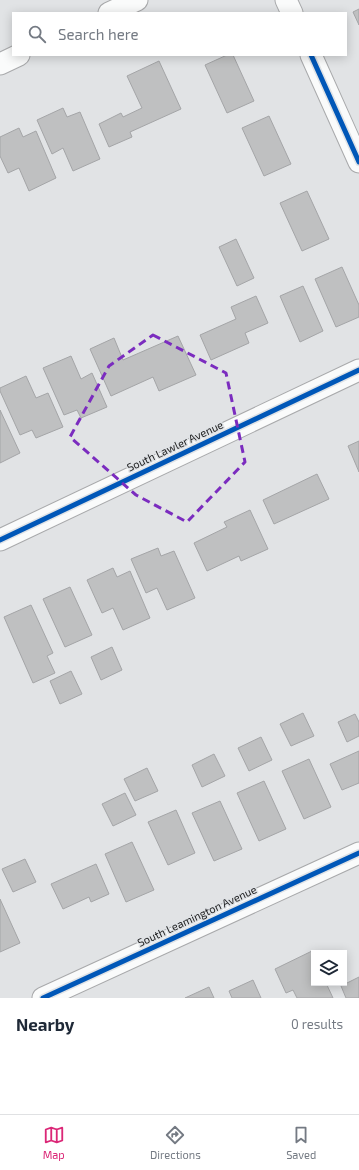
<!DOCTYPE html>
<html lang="en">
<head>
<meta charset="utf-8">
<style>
  :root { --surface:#fff; --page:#f2f2f3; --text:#1f2937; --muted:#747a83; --line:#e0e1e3; --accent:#db2777 }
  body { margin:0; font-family:"Exo 2",sans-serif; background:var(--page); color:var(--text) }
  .controls { position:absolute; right:12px; bottom:12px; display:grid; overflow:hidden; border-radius:0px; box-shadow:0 2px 10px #0003 }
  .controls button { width:36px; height:36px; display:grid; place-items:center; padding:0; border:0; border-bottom:1px solid var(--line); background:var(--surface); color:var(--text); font:20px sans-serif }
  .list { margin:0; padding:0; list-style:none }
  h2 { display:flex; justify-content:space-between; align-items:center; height:52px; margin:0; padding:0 16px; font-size:17px }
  h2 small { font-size:13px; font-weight:400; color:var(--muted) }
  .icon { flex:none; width:22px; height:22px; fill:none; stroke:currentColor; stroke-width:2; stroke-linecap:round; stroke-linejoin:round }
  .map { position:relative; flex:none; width:359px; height:998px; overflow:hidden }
  .search { position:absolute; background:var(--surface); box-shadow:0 2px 10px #0003; left:12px; right:12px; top:12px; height:44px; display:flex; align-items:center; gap:10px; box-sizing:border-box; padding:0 14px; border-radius:0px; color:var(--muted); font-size:15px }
  .sheet { height:116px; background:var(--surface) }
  nav { display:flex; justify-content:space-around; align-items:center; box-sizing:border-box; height:56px; border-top:1px solid var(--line); background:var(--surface); font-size:11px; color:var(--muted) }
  nav a { display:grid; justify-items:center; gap:2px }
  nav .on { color:var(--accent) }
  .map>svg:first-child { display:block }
</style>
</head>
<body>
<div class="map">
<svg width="359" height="998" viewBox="0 0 359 998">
  <rect width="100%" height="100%" fill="#e1e3e5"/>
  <g fill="#bfc0c1" stroke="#a4a5a7">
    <path d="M359 9V25L353 12Z"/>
    <path d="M227 55H233L254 101 227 113 205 65Z"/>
    <path d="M159 61 181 109 130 132 132 137 109 147 99 124 121 113 123 117 142 108 127 76Z"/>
    <path d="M63 108 67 117 80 112 100 159 73 171 63 148 52 154 37 120Z"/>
    <path d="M269 116 291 164 264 176 242 128Z"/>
    <path d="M19 128 23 137 36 131 56 178 29 191 19 168 8 173 0 156V137Z"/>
    <path d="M307 191 329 239 302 251 280 203Z"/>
    <path d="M236 239 254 278 237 286 219 247Z"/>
    <path d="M342 267 359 305V317L336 327 315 279Z"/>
    <path d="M303 286 323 331 300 342 280 296Z"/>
    <path d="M256 296 268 323 245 333 249 343 211 360 200 335 236 319 231 307Z"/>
    <path d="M178 336 196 375 159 391 153 377 111 396 90 349 114 338 123 360Z"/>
    <path d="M71 356 81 379 92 373 107 407 81 418 77 410 64 415 43 368Z"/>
    <path d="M26 376 36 398 48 393 63 427 36 438 32 430 20 435 0 391V388Z"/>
    <path d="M0 410 20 453 0 463Z"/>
    <path d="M359 441V472L348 446Z"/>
    <path d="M317 474 329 499 274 524 263 500Z"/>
    <path d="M250 510 268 549 241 561 239 556 207 571 194 543 227 527 224 522Z"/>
    <path d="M158 548 161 556 174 551 195 598 167 610 157 588 146 593 131 559Z"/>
    <path d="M113 568 117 577 130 571 150 618 123 630 113 608 102 613 87 580Z"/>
    <path d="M70 587 92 635 65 647 43 599Z"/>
    <path d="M31 605 53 653 47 656 55 673 33 683 4 617Z"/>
    <path d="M112 647 122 670 101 680 91 657Z"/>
    <path d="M71 671 82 694 60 704 50 681Z"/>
    <path d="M303 713 314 736 291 746 280 724Z"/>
    <path d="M355 714 359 722V736L347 742 338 722Z"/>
    <path d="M261 737 272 760 249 771 238 748Z"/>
    <path d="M359 751V783L342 790 330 764Z"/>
    <path d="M214 754 225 776 202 787 192 765Z"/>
    <path d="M309 759 331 807 304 819 282 771Z"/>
    <path d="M147 768 158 791 135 801 124 779Z"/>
    <path d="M264 781 286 829 259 841 237 793Z"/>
    <path d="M125 793 136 815 113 826 102 804Z"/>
    <path d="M220 801 242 849 214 861 192 813Z"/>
    <path d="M176 810 195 853 168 865 148 822Z"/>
    <path d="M132 842 154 890 126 902 105 854Z"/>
    <path d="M25 859 36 882 13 892 2 869Z"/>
    <path d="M96 864 109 894 91 902 89 897 63 909 51 884Z"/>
    <path d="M0 899 20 943 0 952Z"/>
    <path d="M312 951 314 956V983H326L333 998H297L293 990 286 993 275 969Z"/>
    <path d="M359 977V998H346L341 986Z"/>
    <path d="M253 980 261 998H232L229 991Z"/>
    <path d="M209 987 214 998H185Z"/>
  </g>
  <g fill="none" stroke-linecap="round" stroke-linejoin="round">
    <g stroke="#a8a9ab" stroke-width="23">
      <g id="minor">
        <path d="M286 0 292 13"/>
        <path d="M109 13 137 0"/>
        <path d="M311 55 359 162"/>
        <path d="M0 64 19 55"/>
        <path d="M0 540 359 370"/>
        <path d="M43 998 359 853"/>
      </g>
    </g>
    <use href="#minor" stroke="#fafbfb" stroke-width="21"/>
    <g stroke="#e0e3e6" stroke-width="8">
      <g id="cycleway">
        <path d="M311 55 359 162"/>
        <path d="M0 540 359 370"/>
        <path d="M43 998 359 853"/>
      </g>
    </g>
    <use href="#cycleway" stroke="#0057b8" stroke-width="5"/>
  </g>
  <path fill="none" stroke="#7b2cbf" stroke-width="3" stroke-dasharray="8 5" stroke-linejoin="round" d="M153 335 226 373 245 462 187 522 136 495 70 437 109 366Z"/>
  <g text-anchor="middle" stroke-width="3" stroke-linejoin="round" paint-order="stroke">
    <g font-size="11" fill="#212223" stroke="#e0e3e6">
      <text transform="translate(175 446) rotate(-25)" y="4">South Lawler Avenue</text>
      <text transform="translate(197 916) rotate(-25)" y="4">South Leamington Avenue</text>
    </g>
  </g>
</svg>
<div class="controls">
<button><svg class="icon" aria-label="layers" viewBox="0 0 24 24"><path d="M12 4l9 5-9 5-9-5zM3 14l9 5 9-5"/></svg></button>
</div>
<div class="search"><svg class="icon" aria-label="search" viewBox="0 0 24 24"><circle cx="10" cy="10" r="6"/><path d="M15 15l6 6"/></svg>Search here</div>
</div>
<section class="sheet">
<h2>Nearby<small>0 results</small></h2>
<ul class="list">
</ul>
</section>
<nav>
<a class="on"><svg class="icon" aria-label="map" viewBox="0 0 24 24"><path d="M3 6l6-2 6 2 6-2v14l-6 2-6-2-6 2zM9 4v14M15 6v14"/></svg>Map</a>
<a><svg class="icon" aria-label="directions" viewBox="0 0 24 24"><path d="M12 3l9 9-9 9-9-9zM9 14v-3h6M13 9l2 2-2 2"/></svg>Directions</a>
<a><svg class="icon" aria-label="saved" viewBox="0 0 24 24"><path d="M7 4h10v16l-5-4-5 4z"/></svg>Saved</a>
</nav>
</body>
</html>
